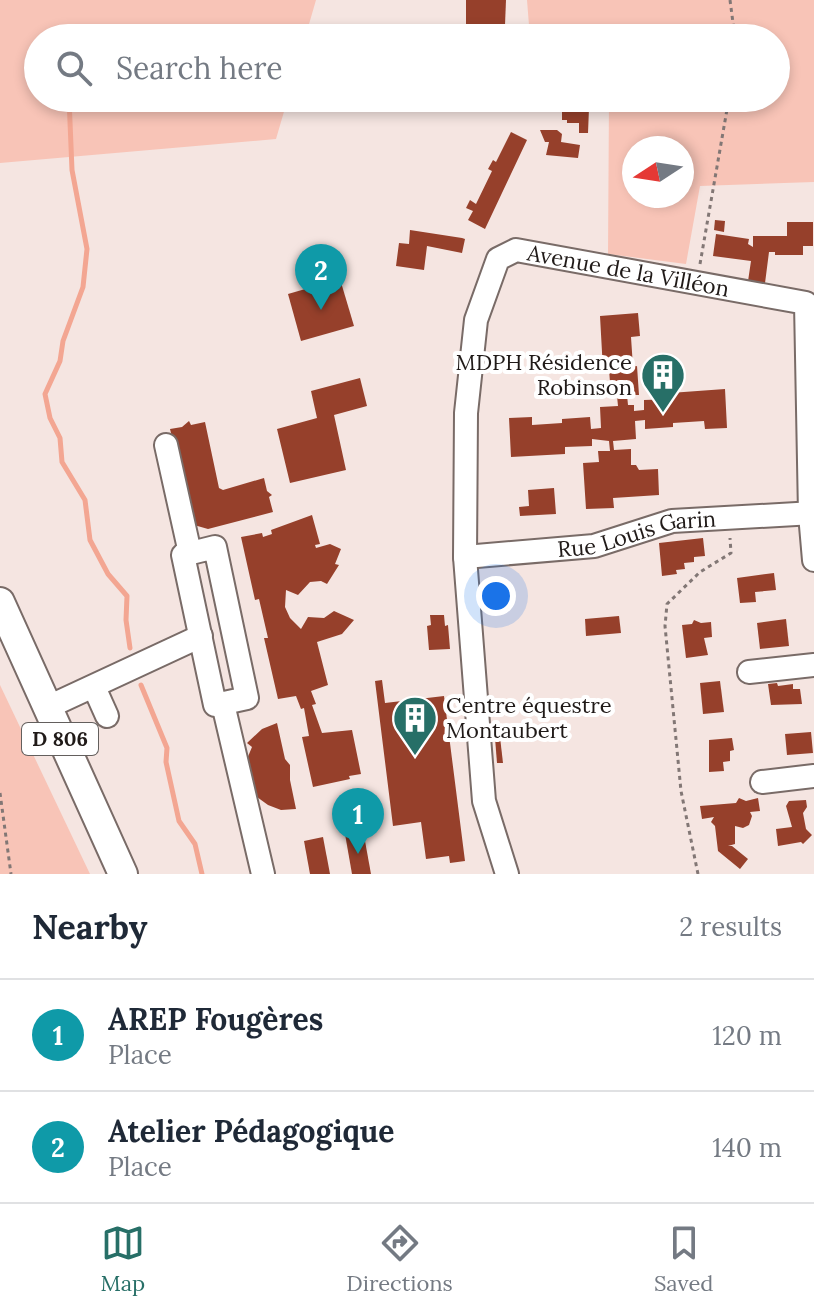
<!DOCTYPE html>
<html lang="en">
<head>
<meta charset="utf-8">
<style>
  :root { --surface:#fff; --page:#f6f6f7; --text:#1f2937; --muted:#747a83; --line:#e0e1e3; --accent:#276f67 }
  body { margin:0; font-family:Lora,serif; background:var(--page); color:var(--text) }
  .compass { position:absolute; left:622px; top:136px; width:72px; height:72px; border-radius:50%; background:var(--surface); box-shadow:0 4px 12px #0003; rotate:258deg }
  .you { position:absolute; left:496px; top:596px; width:28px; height:28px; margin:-20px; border:6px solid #fff; border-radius:50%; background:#1a73e8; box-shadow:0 0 0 12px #1a73e833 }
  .badge { display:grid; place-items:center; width:52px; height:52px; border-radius:50%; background:var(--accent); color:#fff; font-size:26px; font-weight:700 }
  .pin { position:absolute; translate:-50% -66px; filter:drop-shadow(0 2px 4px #0008) }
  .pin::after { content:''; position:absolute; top:42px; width:28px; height:24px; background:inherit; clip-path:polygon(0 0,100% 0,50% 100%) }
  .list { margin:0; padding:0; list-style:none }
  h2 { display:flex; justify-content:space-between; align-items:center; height:104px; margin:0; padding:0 32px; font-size:34px }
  h2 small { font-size:26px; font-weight:400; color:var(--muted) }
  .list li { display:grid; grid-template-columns:52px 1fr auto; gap:24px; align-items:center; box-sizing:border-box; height:112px; padding:0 32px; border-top:2px solid var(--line) }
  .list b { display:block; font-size:30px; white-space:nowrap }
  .list p { margin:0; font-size:26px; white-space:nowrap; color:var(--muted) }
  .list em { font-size:26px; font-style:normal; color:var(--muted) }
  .icon { flex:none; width:44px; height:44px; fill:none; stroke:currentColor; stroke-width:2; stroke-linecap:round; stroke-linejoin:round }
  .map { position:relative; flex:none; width:814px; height:874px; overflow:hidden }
  .search { position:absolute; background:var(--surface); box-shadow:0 4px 12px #0003; left:24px; right:24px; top:24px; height:88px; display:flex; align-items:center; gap:20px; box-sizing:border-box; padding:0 28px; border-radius:44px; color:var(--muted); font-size:30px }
  .sheet { height:328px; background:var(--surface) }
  nav { display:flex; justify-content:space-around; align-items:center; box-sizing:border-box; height:112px; border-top:2px solid var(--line); background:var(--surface); font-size:22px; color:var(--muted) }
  nav a { display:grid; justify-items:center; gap:4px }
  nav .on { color:var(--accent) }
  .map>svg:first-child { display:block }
</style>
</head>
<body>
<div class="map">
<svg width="814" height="874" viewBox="0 0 814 874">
  <rect width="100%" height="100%" fill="#f5e5e1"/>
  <g fill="#f8c4b7" fill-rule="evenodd">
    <path d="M0 0H316L305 38H38V98H288L276 139 0 163Z"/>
    <path d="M527 0H814V182L700 186 686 264 608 254 609 98H776V38H530ZM682 148V196H634V148Z"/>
    <path d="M0 685 90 874H0Z"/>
  </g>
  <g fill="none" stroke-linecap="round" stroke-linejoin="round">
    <g stroke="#f3a692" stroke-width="5">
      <path d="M69 98 72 170 87 249 83 287 63 341 60 361 45 394 50 418 60 438 62 462 85 500 90 540 108 574 127 596 126 620 130 648"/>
      <path d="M141 685 167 748 166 762 179 821 195 844 202 874"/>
    </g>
  </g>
  <g fill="#96402b">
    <path d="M466 0H506L505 25H466Z"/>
    <path d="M562 108H589L588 133H579V123H567V120H562Z"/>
    <path d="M540 130H557L562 134 561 142 580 145 578 158 546 155 549 142H545Z"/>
    <path d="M511 132 527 140 485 229 468 220 473 211 466 208 470 200 476 204 492 171 488 169 493 160 496 162Z"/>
    <path d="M715 220 725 221 724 232 714 230Z"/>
    <path d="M787 222H813V246H803V255H775V252H769L764 291 747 288 751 261 713 256 716 234 749 239 748 244 753 247V236H787Z"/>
    <path d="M410 230 462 238 465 239 462 253 427 246 424 270 396 266 399 243 409 244Z"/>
    <path d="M340 279 354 326 301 341 288 294Z"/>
    <path d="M638 313 640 336 631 337 633 367 637 366 639 395H627L628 405H634V411L644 410V400L671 399 670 393 725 389 727 428 705 429 704 421 673 423V427L645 429V420L635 421 636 439 613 441 614 450 631 449V465H636L639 470 658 469 659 495 613 498 614 508 586 509 583 463 599 462 598 451H610L609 441 592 439V446L565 447V454L511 457 509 418 532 417V425L562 423V419L590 417 591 429 601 428 600 407 618 406 617 396H611L609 369 603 370 600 316Z"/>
    <path d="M360 378 367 406 334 415 346 470 290 483 277 429 317 418 311 391Z"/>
    <path d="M189 421 191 425 205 422 219 488 223 490 264 478 267 491 272 495 269 497 273 512 208 529 194 525 170 429 182 427Z"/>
    <path d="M554 488 556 514 520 516 519 507 529 506 528 490Z"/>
    <path d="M312 515 320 544 315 545 316 548 330 544 341 549 335 564 339 565 327 584 321 581 310 582 298 595 286 590 285 607 290 618 301 629 308 617 324 618 334 611 354 620 342 634 317 642 328 685 311 691 316 704 312 705 322 733 352 730 361 774 349 776 350 779 313 787 302 737 309 736 304 708 301 709 296 696 278 699 264 638H268L259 599 255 600 241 537 262 533 263 537 272 534 271 530Z"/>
    <path d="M703 538 705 556 694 557V562L684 563 685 569 676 570 677 574 662 576 659 543Z"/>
    <path d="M774 573 776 590 755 592 756 602 740 603 737 578Z"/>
    <path d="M430 615H444L445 626 448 625 450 649 429 650 427 626 431 625Z"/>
    <path d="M619 616 621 633 586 636 585 619Z"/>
    <path d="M786 619 789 646 760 649 757 623Z"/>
    <path d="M694 620 701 623 711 622 712 637 704 638 708 655 686 658 682 625 692 624Z"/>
    <path d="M382 680 385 703 444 696 465 861 450 863 449 856 426 859 421 822 393 826 375 681Z"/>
    <path d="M720 681 724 712 703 714 700 683Z"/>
    <path d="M777 683 778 686 793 684V689H800L802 704 771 705 768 684Z"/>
    <path d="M277 723 285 759 290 765V780L296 809 281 810 268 805 257 797 250 786 247 759 252 747 247 743 262 729Z"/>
    <path d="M811 732 813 753 787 755 785 734Z"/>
    <path d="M500 737 503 763H497L495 738Z"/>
    <path d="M732 738 734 750 730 751V761L723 762 724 771 709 772V740Z"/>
    <path d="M739 798 746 801 758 798 760 811 750 812 752 816 749 825 743 828 735 826V844L728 846H732L748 859 740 869 718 851 715 826 711 822 714 817 702 819 700 806 736 803Z"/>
    <path d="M806 800 807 807 803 813 806 829 812 835 803 844 801 842 778 846 776 829 792 827 786 806 789 801Z"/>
    <path d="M363 830 371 874H352L345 834Z"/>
    <path d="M323 837 330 874H310L304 841Z"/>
  </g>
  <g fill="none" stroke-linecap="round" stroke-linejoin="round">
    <g stroke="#796b67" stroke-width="26">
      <g id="minor">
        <path d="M166 445 190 553"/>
        <path d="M215 547 247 698 215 705 183 555Z"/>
        <path id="s1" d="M465 557 594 546 672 521 814 513"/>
        <path d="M749 672 814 665"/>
        <path d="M94 687 107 716"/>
        <path d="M223 704 263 874"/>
        <path d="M46 708 201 636"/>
        <path d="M762 782 814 776"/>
        <path id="s2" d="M507 874 484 801 465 557 466 413 476 320 498 259 516 250 806 303 810 514 814 560"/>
      </g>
    </g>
    <g stroke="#796b67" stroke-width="32">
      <path id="major" d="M0 602 123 874"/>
    </g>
    <g stroke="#827775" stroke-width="3" stroke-dasharray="4 4" stroke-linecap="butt">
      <path d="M730 0 735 38"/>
      <path d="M700 264 729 98"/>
      <path d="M0 793 11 874"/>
      <path d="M698 874 681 791 665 626 667 604 700 572 731 553 730 538"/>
    </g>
    <use href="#minor" stroke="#fff" stroke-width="22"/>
    <use href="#major" stroke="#fff" stroke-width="28"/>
  </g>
  <defs>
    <g id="building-pin" transform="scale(2.3)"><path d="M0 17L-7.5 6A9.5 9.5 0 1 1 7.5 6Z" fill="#276f67" stroke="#fff"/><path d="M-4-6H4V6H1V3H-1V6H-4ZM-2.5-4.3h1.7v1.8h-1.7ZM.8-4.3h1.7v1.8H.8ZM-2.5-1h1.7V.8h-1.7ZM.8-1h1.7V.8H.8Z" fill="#fff"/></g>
  </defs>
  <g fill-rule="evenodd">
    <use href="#building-pin" x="663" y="375"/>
    <use href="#building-pin" x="415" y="718"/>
  </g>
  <g text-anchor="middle" stroke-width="8" stroke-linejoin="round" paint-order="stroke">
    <rect fill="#fff" stroke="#635f5d" stroke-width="2" x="22" y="723" width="76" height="32" rx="6"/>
    <g font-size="20" font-weight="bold" fill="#201a18">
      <text x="60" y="746">D 806</text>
    </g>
    <g font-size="22" fill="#201a18" stroke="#fff">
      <text dy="8" stroke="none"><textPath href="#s2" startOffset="758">Avenue de la Villéon</textPath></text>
      <text dy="8" stroke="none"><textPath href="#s1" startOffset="174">Rue Louis Garin</textPath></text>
    </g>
    <g font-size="22" fill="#201a18" stroke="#fff" text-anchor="end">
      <text x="632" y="370">MDPH Résidence<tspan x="632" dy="25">Robinson</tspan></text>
      <text x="446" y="713" text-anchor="start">Centre équestre<tspan x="446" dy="25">Montaubert</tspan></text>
    </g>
  </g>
</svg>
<svg class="compass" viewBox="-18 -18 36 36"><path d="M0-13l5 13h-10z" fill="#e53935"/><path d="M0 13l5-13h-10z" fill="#747a83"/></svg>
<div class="you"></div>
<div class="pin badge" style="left:358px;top:854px;background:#0f9aa8">1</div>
<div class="pin badge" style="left:321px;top:310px;background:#0f9aa8">2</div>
<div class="search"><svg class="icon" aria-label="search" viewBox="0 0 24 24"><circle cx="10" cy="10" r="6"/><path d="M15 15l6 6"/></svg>Search here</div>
</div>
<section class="sheet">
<h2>Nearby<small>2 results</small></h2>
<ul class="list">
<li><span class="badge" style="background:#0f9aa8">1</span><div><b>AREP Fougères</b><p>Place</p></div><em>120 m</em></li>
<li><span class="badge" style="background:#0f9aa8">2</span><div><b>Atelier Pédagogique</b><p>Place</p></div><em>140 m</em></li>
</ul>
</section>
<nav>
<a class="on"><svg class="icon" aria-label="map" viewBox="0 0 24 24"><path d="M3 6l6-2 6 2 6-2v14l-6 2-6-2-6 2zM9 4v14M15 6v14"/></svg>Map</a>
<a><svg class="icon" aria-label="directions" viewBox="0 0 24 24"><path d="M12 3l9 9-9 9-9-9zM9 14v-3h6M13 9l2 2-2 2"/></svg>Directions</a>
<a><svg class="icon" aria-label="saved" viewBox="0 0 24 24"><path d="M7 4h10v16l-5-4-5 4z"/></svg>Saved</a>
</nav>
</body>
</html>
